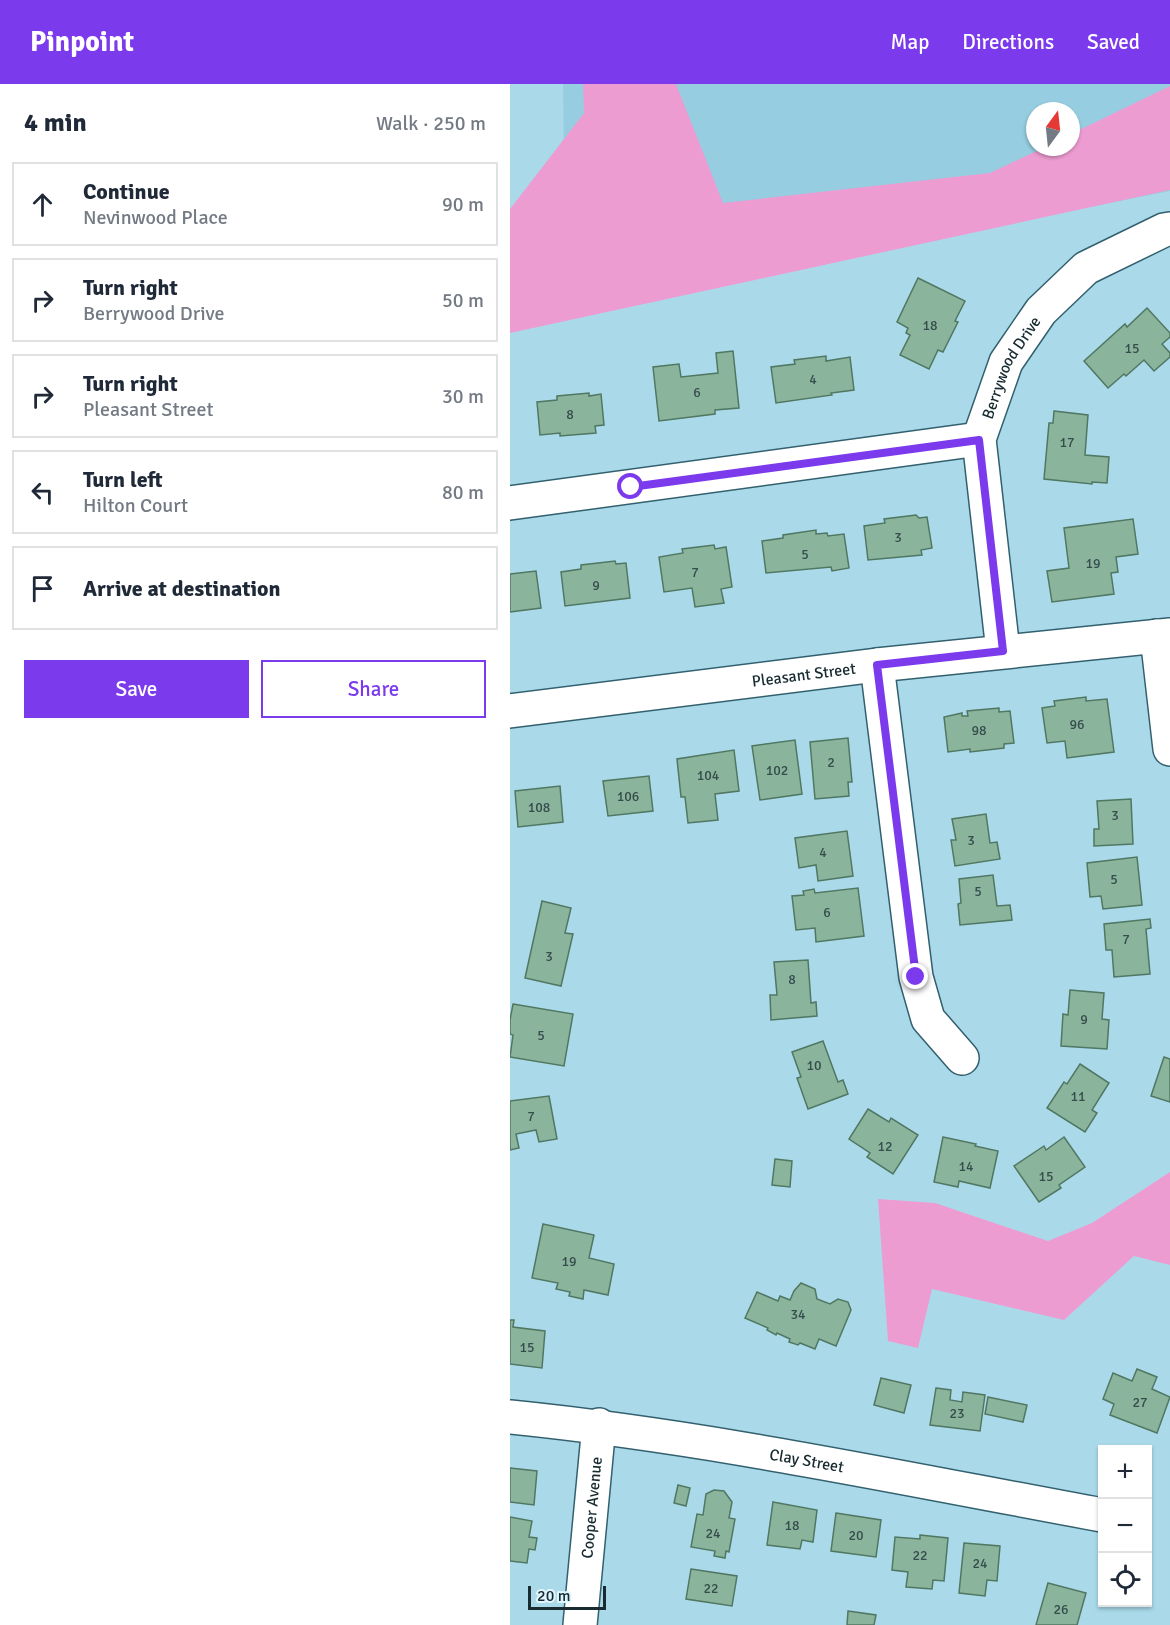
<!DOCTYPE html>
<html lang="en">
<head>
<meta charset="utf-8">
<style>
  :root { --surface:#fff; --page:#f6f6f7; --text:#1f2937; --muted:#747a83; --line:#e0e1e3; --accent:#7c3aed }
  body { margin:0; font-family:Signika,sans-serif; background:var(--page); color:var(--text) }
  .controls { position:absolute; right:18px; bottom:18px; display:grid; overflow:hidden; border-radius:0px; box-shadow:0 2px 4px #0004 }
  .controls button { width:54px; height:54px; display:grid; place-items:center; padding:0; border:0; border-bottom:2px solid var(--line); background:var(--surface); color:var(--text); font:30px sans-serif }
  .compass { position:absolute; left:516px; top:18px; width:54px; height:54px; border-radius:50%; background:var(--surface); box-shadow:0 2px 4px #0004; rotate:15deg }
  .scale { position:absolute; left:18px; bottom:15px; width:78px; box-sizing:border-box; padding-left:6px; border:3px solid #182b31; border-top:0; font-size:16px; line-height:21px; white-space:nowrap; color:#182b31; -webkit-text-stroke:4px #dff6ff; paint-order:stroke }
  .stop { position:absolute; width:18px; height:18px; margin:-14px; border:4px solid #7c3aed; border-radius:50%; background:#fff }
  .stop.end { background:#7c3aed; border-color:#fff; box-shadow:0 2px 6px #0008 }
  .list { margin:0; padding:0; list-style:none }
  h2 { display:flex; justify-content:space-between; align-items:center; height:78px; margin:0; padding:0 24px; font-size:26px }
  h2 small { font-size:20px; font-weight:400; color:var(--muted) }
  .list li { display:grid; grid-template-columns:39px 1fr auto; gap:18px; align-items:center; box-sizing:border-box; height:84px; margin:0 12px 12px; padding:0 12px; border:2px solid var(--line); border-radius:0px }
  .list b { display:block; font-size:22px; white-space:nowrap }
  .list p { margin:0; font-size:20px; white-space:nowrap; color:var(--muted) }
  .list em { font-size:20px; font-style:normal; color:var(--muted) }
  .actions { display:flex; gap:12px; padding:18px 24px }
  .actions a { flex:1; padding:14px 0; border:2px solid var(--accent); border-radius:0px; text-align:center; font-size:21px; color:var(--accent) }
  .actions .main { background:var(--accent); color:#fff }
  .icon { flex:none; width:33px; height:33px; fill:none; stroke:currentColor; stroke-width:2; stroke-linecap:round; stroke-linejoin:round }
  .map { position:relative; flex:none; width:660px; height:1541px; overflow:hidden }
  header { display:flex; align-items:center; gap:36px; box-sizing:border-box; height:84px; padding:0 30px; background:var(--accent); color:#fff }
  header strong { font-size:28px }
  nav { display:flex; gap:33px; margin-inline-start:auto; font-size:21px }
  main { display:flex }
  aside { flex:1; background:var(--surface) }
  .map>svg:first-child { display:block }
</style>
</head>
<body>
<header>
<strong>Pinpoint</strong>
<nav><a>Map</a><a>Directions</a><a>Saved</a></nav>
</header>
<main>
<aside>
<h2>4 min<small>Walk · 250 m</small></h2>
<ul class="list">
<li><svg class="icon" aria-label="ahead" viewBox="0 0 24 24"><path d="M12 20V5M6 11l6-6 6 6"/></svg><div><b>Continue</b><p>Nevinwood Place</p></div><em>90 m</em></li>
<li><svg class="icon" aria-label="right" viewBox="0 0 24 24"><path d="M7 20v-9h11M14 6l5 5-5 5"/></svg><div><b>Turn right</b><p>Berrywood Drive</p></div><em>50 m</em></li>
<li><svg class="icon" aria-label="right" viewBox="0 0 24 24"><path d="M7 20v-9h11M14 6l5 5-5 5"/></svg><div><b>Turn right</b><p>Pleasant Street</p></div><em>30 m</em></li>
<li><svg class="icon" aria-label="left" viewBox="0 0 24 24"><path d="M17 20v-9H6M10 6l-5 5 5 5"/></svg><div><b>Turn left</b><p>Hilton Court</p></div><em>80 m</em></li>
<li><svg class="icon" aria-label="arrive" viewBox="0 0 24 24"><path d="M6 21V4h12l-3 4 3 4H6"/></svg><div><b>Arrive at destination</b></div></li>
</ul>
<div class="actions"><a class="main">Save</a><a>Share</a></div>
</aside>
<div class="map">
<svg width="660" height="1541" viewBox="0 0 660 1541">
  <rect width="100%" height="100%" fill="#aadaea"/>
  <path fill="#96cde1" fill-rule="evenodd" d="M53 0H660V107L56 228ZM525 27H561V63H525Z"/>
  <g fill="#ed9cd1">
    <path d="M73 0H166L213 119 480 89 535 63H561V50L660 2V106L0 249V125L74 29Z"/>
    <path d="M660 1088V1181L624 1172 554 1236 422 1205 408 1264 378 1257 368 1115 425 1119 538 1157 582 1139Z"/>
  </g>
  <g fill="#8bb49d" stroke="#507762" stroke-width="1.5">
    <path d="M408 194 455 217 445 237 448 238 433 268 428 266 419 285 390 271 400 251 396 249 398 244 387 238Z"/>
    <path d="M637 224 660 249V253L652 260 660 269V273L644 287 634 276 616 292 614 290 598 304 574 277 615 240 617 243Z"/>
    <path d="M223 267 229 324 205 326V330L149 337 143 283 169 280 171 293 208 289 206 269Z"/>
    <path d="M316 272V277L340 273 344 306 321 309 322 311 266 319 261 283 285 280 284 276Z"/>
    <path d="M79 309V312L91 310 94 341 85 342 86 349 50 352V349L30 351 27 318 47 316V312Z"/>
    <path d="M544 327 578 331 575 371 599 373 597 399 582 398V400L534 395 539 339H543Z"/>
    <path d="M406 431 409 434 417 433 422 464 411 466 412 471 358 476 354 442 375 439 374 435Z"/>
    <path d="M623 435 628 470 606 473 608 488 601 489 604 510 542 518 537 487 559 484 554 444Z"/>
    <path d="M306 446V450L317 449 318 452 334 450 339 484 322 487 321 483 256 489 252 457 273 454V451Z"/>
    <path d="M204 461 205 465 216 463 222 503 211 505 214 519 185 523 182 504 154 508 149 473 173 469 172 465Z"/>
    <path d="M105 477 106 480 116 479 120 514 55 522 51 488 71 485V481Z"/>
    <path d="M26 487 31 524 0 528V490Z"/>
    <path d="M576 613V617L597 615 604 668 557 674 555 657 537 659 532 624 545 622 544 617Z"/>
    <path d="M489 624V628L500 627 504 659 494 660V664L460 668V665L438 668 434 633 452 629V632H458L457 627Z"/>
    <path d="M338 654 342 698H338L339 712 305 715 300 658Z"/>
    <path d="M285 656 292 710 250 716 242 662Z"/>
    <path d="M224 666 229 707 205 710 208 736 178 739 175 713H171L167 675Z"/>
    <path d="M139 692 143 727 98 732 93 697Z"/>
    <path d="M50 702 53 738 8 743 5 707Z"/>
    <path d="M621 715 623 760 584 762V745H589L587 717Z"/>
    <path d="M476 730 480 759 487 758 490 775 445 782 441 756H446L442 735Z"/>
    <path d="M337 747 343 792 308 797 306 781 289 784 285 754Z"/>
    <path d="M627 773 632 821 593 825 591 812 580 813 577 779Z"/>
    <path d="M483 791 487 822 500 821 502 836 450 841 448 820 451 819 449 795Z"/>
    <path d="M348 804 354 852 306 858 305 844 286 846 282 812 294 811 293 807 304 805 305 809Z"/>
    <path d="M32 817 61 824 55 849 63 850 51 902 15 894Z"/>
    <path d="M640 835 641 844 636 845 640 890 604 893 602 866H596L594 840Z"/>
    <path d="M298 876 301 919 306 918 307 932 261 936 260 911H267L264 878Z"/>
    <path d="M560 906 594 909 592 935 599 936 597 965 551 962 553 930 558 931Z"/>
    <path d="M3 920 63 930 54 982 0 973 3 951 0 950V936Z"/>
    <path d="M313 957 328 998 333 996 338 1010 298 1025 287 994 291 993 282 968Z"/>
    <path d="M654 973 660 975V1018L641 1012Z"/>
    <path d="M570 980 599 999 582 1026 587 1029 575 1048 537 1024 554 998 557 1000Z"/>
    <path d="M39 1012 47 1055 29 1058 26 1046 6 1050 9 1064 0 1066V1017Z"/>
    <path d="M358 1025 379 1038 381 1034 408 1051 383 1090 357 1073 360 1069 339 1055Z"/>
    <path d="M433 1053 466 1060 465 1062 488 1067 480 1104 449 1097 448 1103 424 1098Z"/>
    <path d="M554 1053 575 1083 549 1101 551 1104 529 1118 504 1082 534 1062 536 1066Z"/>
    <path d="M265 1075 282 1077 280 1103 262 1101Z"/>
    <path d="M33 1140 84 1151 79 1174 104 1180 98 1211 74 1206 73 1215 59 1212 60 1208 46 1205 48 1199 22 1194Z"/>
    <path d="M291 1199 305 1205 307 1215 320 1220 328 1215 338 1218 341 1226 326 1262 309 1255 305 1265 290 1259 288 1261 279 1258 280 1255 267 1249 266 1251 257 1246 258 1244 235 1234 247 1208 268 1217 270 1212 280 1216 284 1207Z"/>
    <path d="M0 1236H4L3 1243 35 1247 32 1284 0 1280Z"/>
    <path d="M627 1285 647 1293 642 1305 660 1313 647 1349 600 1331 604 1320 593 1315 603 1289 622 1297Z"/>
    <path d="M371 1294 401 1301 394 1329 364 1321Z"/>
    <path d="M426 1304 441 1306 440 1316 452 1318 453 1308 475 1311 470 1347 420 1341Z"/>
    <path d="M478 1313 517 1321 513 1338 475 1330Z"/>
    <path d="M0 1384 27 1387 24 1421 0 1418Z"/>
    <path d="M168 1401 180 1404 176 1422 164 1419Z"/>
    <path d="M204 1406 214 1407 222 1418 219 1434 225 1435 219 1468 216 1467 215 1474 204 1472 205 1467 181 1463 187 1430 193 1431 196 1410Z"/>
    <path d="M263 1418 307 1426 303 1458 292 1456 290 1465 257 1461Z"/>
    <path d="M326 1429 371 1436 366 1473 321 1467Z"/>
    <path d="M0 1433 22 1437 19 1453 27 1454 25 1466 19 1465 17 1479 0 1477Z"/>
    <path d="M410 1451 438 1454 434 1497 423 1496 422 1505 396 1503 398 1488 382 1486 385 1453 410 1455Z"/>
    <path d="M454 1459 490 1462 487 1497 477 1496 475 1512 449 1509Z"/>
    <path d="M181 1485 227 1492 222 1522 176 1515Z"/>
    <path d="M538 1499 576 1509 567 1541H526Z"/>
    <path d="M338 1527 366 1531 364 1541H337Z"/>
  </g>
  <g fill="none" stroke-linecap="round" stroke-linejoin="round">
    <g stroke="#33606e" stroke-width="36">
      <g id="minor">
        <path d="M0 419 469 355"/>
        <path d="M647 552 660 665"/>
        <path id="s1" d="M493 567 469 355 496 278 531 227 576 184 654 146 660 145"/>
        <path d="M367 581 406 893 418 935 452 974"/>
        <path id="s2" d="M0 627 367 581 660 551"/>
        <path id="s3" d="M0 1333C199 1353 396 1395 592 1431"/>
        <path id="s4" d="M70 1541 89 1341"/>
      </g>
    </g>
    <use href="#minor" stroke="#fff" stroke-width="33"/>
  </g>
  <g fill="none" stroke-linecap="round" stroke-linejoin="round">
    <path stroke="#7c3aed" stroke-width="8" d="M121 403 469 356 493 567 367 581 406 893"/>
  </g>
  <g text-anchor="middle" stroke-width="5" stroke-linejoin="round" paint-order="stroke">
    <g font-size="14" fill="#354d4c">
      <text x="420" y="246">18</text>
      <text x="622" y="269">15</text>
      <text x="303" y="300">4</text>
      <text x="187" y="313">6</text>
      <text x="60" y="335">8</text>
      <text x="557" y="363">17</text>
      <text x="388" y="458">3</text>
      <text x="295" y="475">5</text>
      <text x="583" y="484">19</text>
      <text x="185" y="493">7</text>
      <text x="86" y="506">9</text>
      <text x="567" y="645">96</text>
      <text x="469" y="651">98</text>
      <text x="321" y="683">2</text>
      <text x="267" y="691">102</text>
      <text x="198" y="696">104</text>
      <text x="118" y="717">106</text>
      <text x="29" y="728">108</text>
      <text x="605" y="736">3</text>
      <text x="461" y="761">3</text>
      <text x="313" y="773">4</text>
      <text x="604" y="800">5</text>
      <text x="468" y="812">5</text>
      <text x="317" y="833">6</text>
      <text x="616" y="860">7</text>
      <text x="39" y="877">3</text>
      <text x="282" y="900">8</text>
      <text x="574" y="940">9</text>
      <text x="31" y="956">5</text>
      <text x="304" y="986">10</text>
      <text x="568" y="1017">11</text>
      <text x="21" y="1037">7</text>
      <text x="375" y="1067">12</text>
      <text x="456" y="1087">14</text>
      <text x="536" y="1097">15</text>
      <text x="59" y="1182">19</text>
      <text x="288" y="1235">34</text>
      <text x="17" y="1268">15</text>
      <text x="630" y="1323">27</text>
      <text x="447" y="1334">23</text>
      <text x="282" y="1446">18</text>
      <text x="203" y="1454">24</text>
      <text x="346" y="1456">20</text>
      <text x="410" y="1476">22</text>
      <text x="470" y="1484">24</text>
      <text x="201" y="1509">22</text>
      <text x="551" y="1530">26</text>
    </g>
    <g font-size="16" fill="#182b31" stroke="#dff6ff">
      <text dy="6" stroke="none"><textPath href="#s1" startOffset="292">Berrywood Drive</textPath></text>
      <text dy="6" stroke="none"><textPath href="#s2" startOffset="296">Pleasant Street</textPath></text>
      <text dy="6" stroke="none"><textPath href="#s3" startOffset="300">Clay Street</textPath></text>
      <text dy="6" stroke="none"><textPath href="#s4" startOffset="118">Cooper Avenue</textPath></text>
    </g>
  </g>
</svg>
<div class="controls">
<button>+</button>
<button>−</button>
<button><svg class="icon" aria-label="locate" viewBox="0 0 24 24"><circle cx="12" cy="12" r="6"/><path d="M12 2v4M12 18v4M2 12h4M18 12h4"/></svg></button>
</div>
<svg class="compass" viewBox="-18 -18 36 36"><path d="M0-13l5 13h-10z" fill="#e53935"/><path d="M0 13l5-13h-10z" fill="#747a83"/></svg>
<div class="scale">20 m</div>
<div class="stop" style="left:121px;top:403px"></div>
<div class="stop end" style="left:406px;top:893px"></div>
</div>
</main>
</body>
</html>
